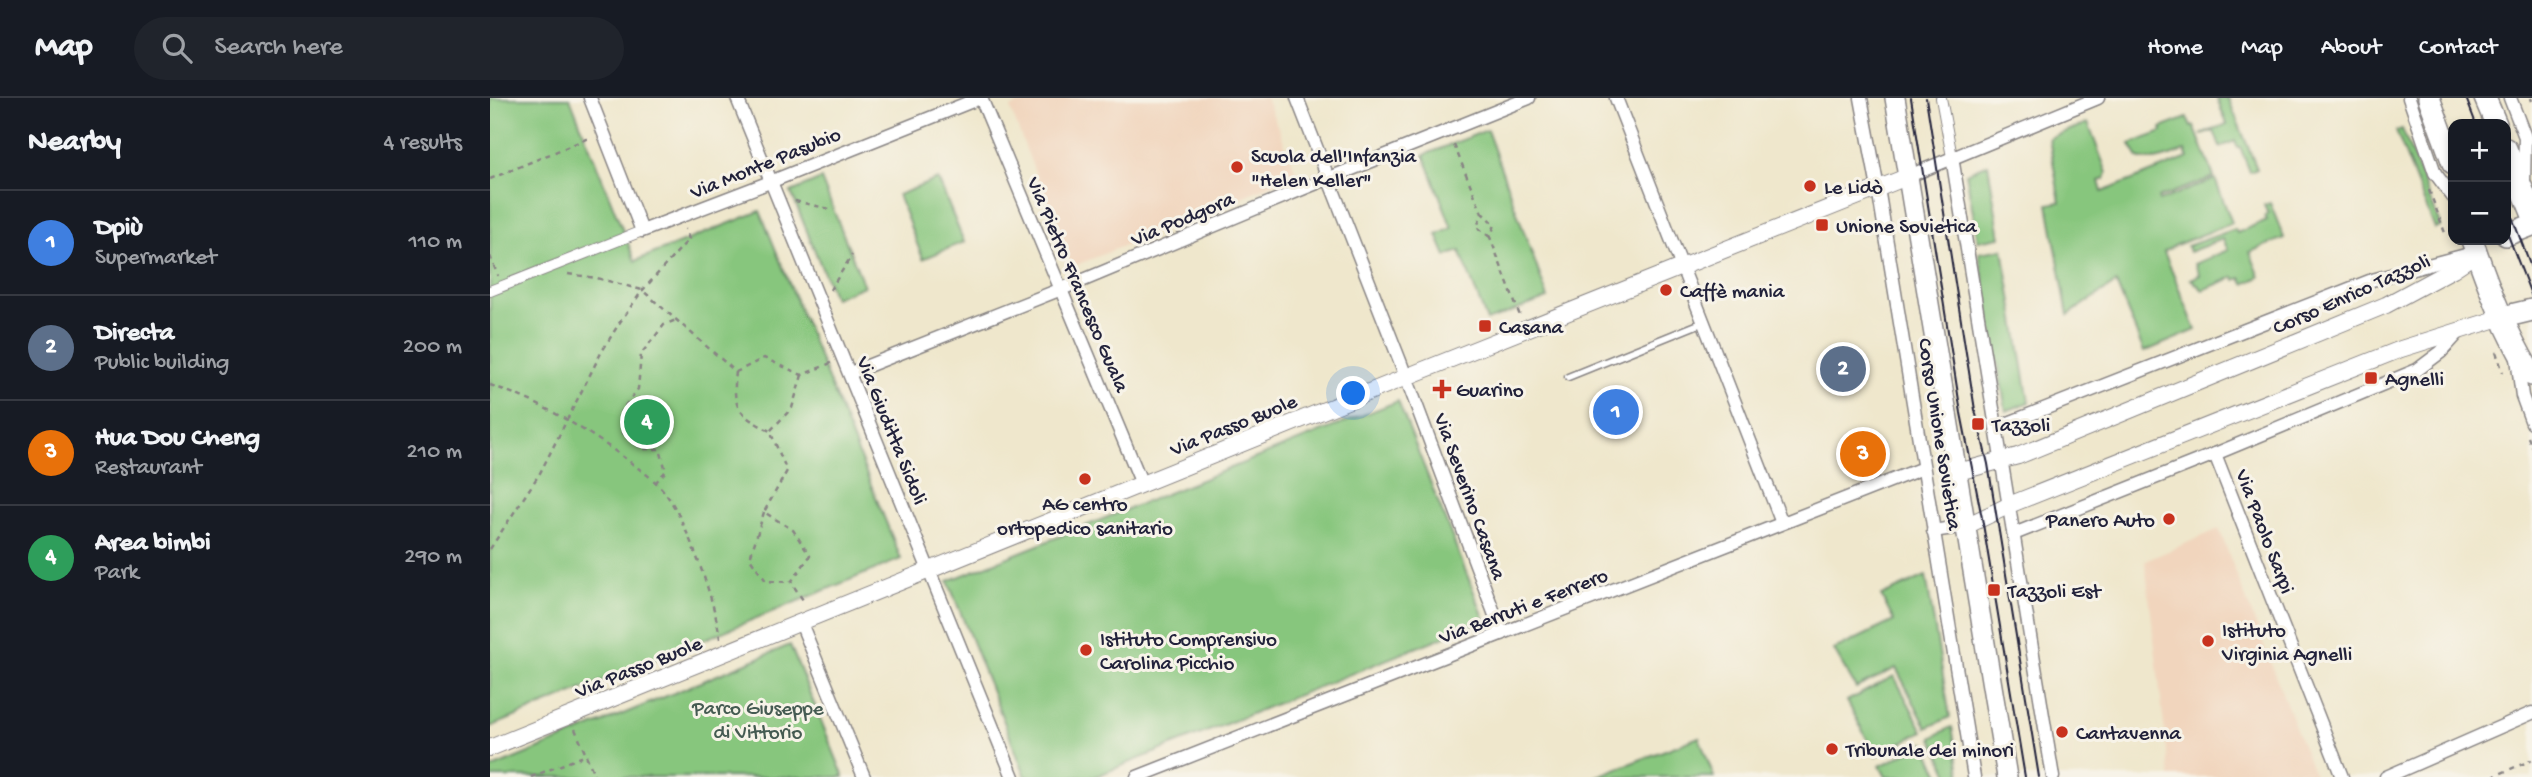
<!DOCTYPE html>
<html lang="en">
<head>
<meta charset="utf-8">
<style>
  :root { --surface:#171b24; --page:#20242c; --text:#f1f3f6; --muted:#9ea1a6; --line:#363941; --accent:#d93025 }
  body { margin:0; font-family:"Gochi Hand",sans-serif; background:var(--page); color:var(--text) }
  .controls { position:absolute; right:21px; top:21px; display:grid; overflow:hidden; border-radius:14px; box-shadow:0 4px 10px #0003 }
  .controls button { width:63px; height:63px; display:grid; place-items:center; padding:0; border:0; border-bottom:2px solid var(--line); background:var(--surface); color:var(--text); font:35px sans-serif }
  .you { position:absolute; left:864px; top:296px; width:24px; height:24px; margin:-18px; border:5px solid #fff; border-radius:50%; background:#1a73e8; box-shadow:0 0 0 10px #1a73e833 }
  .badge { display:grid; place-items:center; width:46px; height:46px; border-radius:50%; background:var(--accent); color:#fff; font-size:23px; font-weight:700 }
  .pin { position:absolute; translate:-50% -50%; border:4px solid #fff; box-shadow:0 2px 7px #0006 }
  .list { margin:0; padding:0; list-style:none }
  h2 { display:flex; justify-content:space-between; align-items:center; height:91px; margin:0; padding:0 28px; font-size:30px }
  h2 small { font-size:23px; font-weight:400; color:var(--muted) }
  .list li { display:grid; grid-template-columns:46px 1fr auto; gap:21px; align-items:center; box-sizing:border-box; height:105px; padding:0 28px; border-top:2px solid var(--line) }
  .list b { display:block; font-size:26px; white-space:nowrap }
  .list p { margin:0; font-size:23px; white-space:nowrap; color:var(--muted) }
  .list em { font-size:23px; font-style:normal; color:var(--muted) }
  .icon { flex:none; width:38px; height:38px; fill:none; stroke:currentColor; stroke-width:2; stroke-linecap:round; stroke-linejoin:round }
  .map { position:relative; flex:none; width:2042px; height:679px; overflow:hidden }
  header { display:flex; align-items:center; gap:42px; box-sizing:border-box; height:98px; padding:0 35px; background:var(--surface); border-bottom:2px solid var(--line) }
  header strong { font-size:33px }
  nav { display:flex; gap:38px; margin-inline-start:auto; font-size:24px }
  .search { width:490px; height:63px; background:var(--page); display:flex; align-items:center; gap:18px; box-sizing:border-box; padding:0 24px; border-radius:38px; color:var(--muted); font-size:26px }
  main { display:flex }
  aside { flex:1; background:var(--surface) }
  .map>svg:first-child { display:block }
</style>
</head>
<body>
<header>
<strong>Map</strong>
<div class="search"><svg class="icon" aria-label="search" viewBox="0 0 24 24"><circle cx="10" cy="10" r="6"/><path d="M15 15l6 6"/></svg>Search here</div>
<nav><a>Home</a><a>Map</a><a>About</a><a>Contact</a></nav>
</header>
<main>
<aside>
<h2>Nearby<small>4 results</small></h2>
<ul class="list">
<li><span class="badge" style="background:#3f7fe0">1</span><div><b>Dpiù</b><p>Supermarket</p></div><em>110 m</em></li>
<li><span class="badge" style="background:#5c6f8a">2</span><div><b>Directa</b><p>Public building</p></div><em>200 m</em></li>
<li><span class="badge" style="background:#e8710a">3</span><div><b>Hua Dou Cheng</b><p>Restaurant</p></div><em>210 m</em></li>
<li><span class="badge" style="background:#2e9e5b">4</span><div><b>Area bimbi</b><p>Park</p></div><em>290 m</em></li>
</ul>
</aside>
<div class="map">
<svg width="2042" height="679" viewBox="0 0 2042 679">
  <rect width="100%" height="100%" fill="#f7f3e8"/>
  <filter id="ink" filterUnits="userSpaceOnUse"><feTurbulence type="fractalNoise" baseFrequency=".0143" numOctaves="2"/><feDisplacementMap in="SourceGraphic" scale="14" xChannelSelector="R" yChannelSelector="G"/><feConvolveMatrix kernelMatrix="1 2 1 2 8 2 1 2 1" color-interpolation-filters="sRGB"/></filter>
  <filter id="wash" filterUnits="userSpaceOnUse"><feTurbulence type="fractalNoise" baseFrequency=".00686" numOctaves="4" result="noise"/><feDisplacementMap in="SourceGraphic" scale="28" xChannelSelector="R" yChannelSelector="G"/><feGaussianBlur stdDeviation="1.57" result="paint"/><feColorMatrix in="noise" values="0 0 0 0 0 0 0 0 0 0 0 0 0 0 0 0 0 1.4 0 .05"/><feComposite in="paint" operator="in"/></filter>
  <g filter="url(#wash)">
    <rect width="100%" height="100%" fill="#efe7cc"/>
    <g fill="#f1d5bd">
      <path d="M545 0H776L807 76 582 169 520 10Z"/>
      <path d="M1729 431 1813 649 1825 679H1680L1655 463Z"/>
    </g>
    <g fill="#87c67d" stroke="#54745c" stroke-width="2">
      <path d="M0 0H80L145 163 270 113 411 461 0 629Z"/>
      <path d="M1738 0 1767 71 1760 74 1750 49H1747L1745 43 1730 49 1724 33 1711 37 1737 26 1727 1Z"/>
      <path d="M1697 20 1701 29 1704 28 1724 79 1668 100 1669 103 1725 81 1742 125 1686 147 1674 154 1706 232 1654 254 1626 185 1578 217 1558 106 1570 104 1559 40 1598 25 1617 75 1615 81 1609 83 1612 94 1698 60 1695 53C1679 58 1664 66 1648 60L1640 46 1672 34 1671 30Z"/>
      <path d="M1912 31 1951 129 1945 131 1906 33Z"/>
      <path d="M997 32 1058 200 997 223 970 153 956 158 947 137 962 130 934 57Z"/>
      <path d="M1498 66 1510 139 1488 143 1476 75Z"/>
      <path d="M331 81 374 188 344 200 301 94Z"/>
      <path d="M448 81 474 144 433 161 408 97Z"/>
      <path d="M1780 105 1794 140 1760 154 1770 179 1754 186 1751 180 1745 182 1744 179 1713 192 1701 181 1710 177 1705 166 1738 152 1733 141 1699 154 1697 148 1745 131 1747 135 1777 122 1775 118 1778 116 1774 107Z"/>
      <path d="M1513 151 1539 304 1516 313 1489 155Z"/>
      <path d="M908 303 995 522 604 679H536L458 483Z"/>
      <path d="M1436 478 1460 619 1437 630 1406 570 1366 590 1344 552 1404 523 1391 498Z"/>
      <path d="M300 547 354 679H0V671Z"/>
      <path d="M1404 578 1433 633 1386 658 1357 603Z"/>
      <path d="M1461 629H1462L1471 679H1460L1442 640Z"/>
      <path d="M1209 639 1224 679H1105Z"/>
      <path d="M1435 645 1451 679H1396L1390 668Z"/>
    </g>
  </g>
  <g filter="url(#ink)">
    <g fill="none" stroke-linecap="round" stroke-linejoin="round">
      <g stroke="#888484" stroke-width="9">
        <path id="service" d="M1078 279 1214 224"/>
      </g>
      <g stroke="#888484" stroke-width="12">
        <g id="pedestrian">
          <path d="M1451 0 1462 59"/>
          <path d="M0 193 152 133"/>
        </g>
      </g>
      <g stroke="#888484" stroke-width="15">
        <g id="minor">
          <path d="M100 0 152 133 280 84 490 0"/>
          <path d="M247 0 523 679"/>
          <path d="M491 0 652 386"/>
          <path d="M807 0 910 263 1012 536"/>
          <path d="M1126 0 1292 425"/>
          <path d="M1371 0 1389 96 1484 679"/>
          <path d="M1919 0 1945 75 1963 99"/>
          <path d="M2020 0 2035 39 2034 85"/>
          <path d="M1462 59 1563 679"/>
          <path d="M1419 78 1608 0"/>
          <path d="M2027 260 2032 298 2042 325"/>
          <path d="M360 275 589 184 817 89 1039 0"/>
          <path d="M1508 329 1882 182 1983 155"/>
          <path d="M1725 356 1852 679"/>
          <path d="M1443 433 1476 428"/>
          <path d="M1524 436 1725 356 1927 272 1951 254 1970 233"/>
          <path d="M311 525 374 679"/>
          <path d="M647 679 1433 370"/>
          <path d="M1896 679 2042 615"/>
        </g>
      </g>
      <g stroke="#888484" stroke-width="18">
        <g id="tertiary">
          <path d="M1468 374 1528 358 1896 207 1963 171 1987 155"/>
          <path d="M1476 428 1524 405 1911 251 2013 219"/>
          <path d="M0 650 931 273 1419 78"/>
        </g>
      </g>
      <g stroke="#888484" stroke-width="22">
        <path id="secondary" d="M1405 0 1517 679"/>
      </g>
      <g stroke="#888484" stroke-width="24">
        <g id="primary">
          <path d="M1939 0 1963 65"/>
          <path d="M1995 0 2006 26"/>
          <path d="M2016 51 2042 115"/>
          <path d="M2016 137 2042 127"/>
          <path d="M1982 142C1998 188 2016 235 2042 277"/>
          <path d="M2013 219 2042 212"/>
        </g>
      </g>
      <g stroke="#888484" stroke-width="2.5" stroke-dasharray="5 5" stroke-linecap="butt">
        <path d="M2041 0 2042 3"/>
        <path d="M964 47 992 115"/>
        <path d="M0 81 101 39"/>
        <path d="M1939 92 1955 135"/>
        <path d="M305 103 344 112"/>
        <path d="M1000 139 987 129 992 115 1005 127 1000 139 1030 218"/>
        <path d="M0 158 8 178"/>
        <path d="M78 176 107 180 152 192 246 274 274 260 312 277 341 265"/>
        <path d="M340 192 362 157"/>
        <path d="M2006 254 2013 274"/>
        <path d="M246 274C242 311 248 316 280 333"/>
        <path d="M312 277 302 310 280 333 297 373 274 414 303 432 320 458 301 484 313 502"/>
        <path d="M0 287C51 304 97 332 140 364 153 374 167 383 176 396 197 424 226 506 230 541"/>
        <path d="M2038 339 2042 349"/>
        <path d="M165 385 176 373 170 351H152L133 335 131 313 148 291 151 256 174 227 186 222"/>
        <path d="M274 414 260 460 276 483 301 484"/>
        <path d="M0 451 50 375 111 255 130 224 152 193 199 141 195 131"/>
        <path d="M85 631 96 657"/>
        <path d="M41 679 96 657 105 679"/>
        <path d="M2002 679 2042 662"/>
      </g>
      <use href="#service" stroke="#fff" stroke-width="6"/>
      <use href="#pedestrian" stroke="#fff" stroke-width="10"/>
      <use href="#minor" stroke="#fff" stroke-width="12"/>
      <use href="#tertiary" stroke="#fff" stroke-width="16"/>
      <use href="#secondary" stroke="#fff" stroke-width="19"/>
      <use href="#primary" stroke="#fff" stroke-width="21"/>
      <g stroke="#22223b" stroke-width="2">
        <path d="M1421 0 1471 315 1492 420 1535 679"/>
        <path d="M1436 0 1485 312 1498 366 1549 679"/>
        <path d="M1976 0 1986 26"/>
        <path d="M2016 103 2042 172"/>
        <path d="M2016 132 2042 199"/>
      </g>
    </g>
  </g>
  <g fill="#c8321e" stroke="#f7f3e8" stroke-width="2.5">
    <circle cx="747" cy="69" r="7"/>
    <circle cx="1320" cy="88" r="7"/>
    <rect x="1325" y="120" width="14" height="14" rx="3.5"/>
    <circle cx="1176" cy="192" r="7"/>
    <rect x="988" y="221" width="14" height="14" rx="3.5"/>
    <rect x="1874" y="273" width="14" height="14" rx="3.5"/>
    <path d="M948.5 280.5h7v7h7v7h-7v7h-7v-7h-7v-7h7z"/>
    <rect x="1481" y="319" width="14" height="14" rx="3.5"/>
    <circle cx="595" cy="381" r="7"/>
    <circle cx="1679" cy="421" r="7"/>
    <rect x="1497" y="485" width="14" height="14" rx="3.5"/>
    <circle cx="1718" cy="543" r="7"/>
    <circle cx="596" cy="552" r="7"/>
    <circle cx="1572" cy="634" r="7"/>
    <circle cx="1342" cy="651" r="7"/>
  </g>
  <g text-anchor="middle" stroke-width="6" stroke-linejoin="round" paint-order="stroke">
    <g font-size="21" fill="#22223b" stroke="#f7f3e8" text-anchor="start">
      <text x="761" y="64">Scuola dell'Infanzia<tspan x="761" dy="24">"Helen Keller"</tspan></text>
      <text x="1334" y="95">Le Lidò</text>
      <text x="1346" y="134">Unione Sovietica</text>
      <text x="1190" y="199">Caffè mania</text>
      <text x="1009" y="235">Casana</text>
      <text x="1895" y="287">Agnelli</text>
      <text x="966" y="298">Guarino</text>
      <text x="1502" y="333">Tazzoli</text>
      <text x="595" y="412" text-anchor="middle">AG centro<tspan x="595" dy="24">ortopedico sanitario</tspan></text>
      <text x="1665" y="428" text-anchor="end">Panero Auto</text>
      <text x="1518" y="499">Tazzoli Est</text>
      <text x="1732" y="538">Istituto<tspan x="1732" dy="24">Virginia Agnelli</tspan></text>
      <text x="610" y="547">Istituto Comprensivo<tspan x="610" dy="24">Carolina Picchio</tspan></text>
      <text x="1586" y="641">Cantavenna</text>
      <text x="1356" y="658">Tribunale dei minori</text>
    </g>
    <g font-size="21" fill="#22223b" stroke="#f7f3e8">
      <text transform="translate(275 64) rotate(-22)" y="7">Via Monte Pasubio</text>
      <text transform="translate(692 120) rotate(-23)" y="7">Via Podgora</text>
      <text transform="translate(589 186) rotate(67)" y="7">Via Pietro Francesco Guala</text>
      <text transform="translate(1861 195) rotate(-24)" y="7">Corso Enrico Tazzoli</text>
      <text transform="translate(743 326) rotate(-22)" y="7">Via Passo Buole</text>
      <text transform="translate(403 332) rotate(68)" y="7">Via Giuditta Sidoli</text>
      <text transform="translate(1451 336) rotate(81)" y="7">Corso Unione Sovietica</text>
      <text transform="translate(981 398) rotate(70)" y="7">Via Severino Casana</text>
      <text transform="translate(1776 433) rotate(69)" y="7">Via Paolo Sarpi</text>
      <text transform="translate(1033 507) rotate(-21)" y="7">Via Berruti e Ferrero</text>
      <text transform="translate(148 568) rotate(-22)" y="7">Via Passo Buole</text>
    </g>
    <g font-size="21" fill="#455b52" stroke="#f7f3e8">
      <text x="268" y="616">Parco Giuseppe<tspan x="268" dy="24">di Vittorio</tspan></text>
    </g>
  </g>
</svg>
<div class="controls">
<button>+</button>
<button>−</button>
</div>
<div class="you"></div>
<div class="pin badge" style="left:1126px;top:314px;background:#3f7fe0">1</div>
<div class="pin badge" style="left:1353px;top:271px;background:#5c6f8a">2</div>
<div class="pin badge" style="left:1373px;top:356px;background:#e8710a">3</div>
<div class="pin badge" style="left:157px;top:324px;background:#2e9e5b">4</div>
</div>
</main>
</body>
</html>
